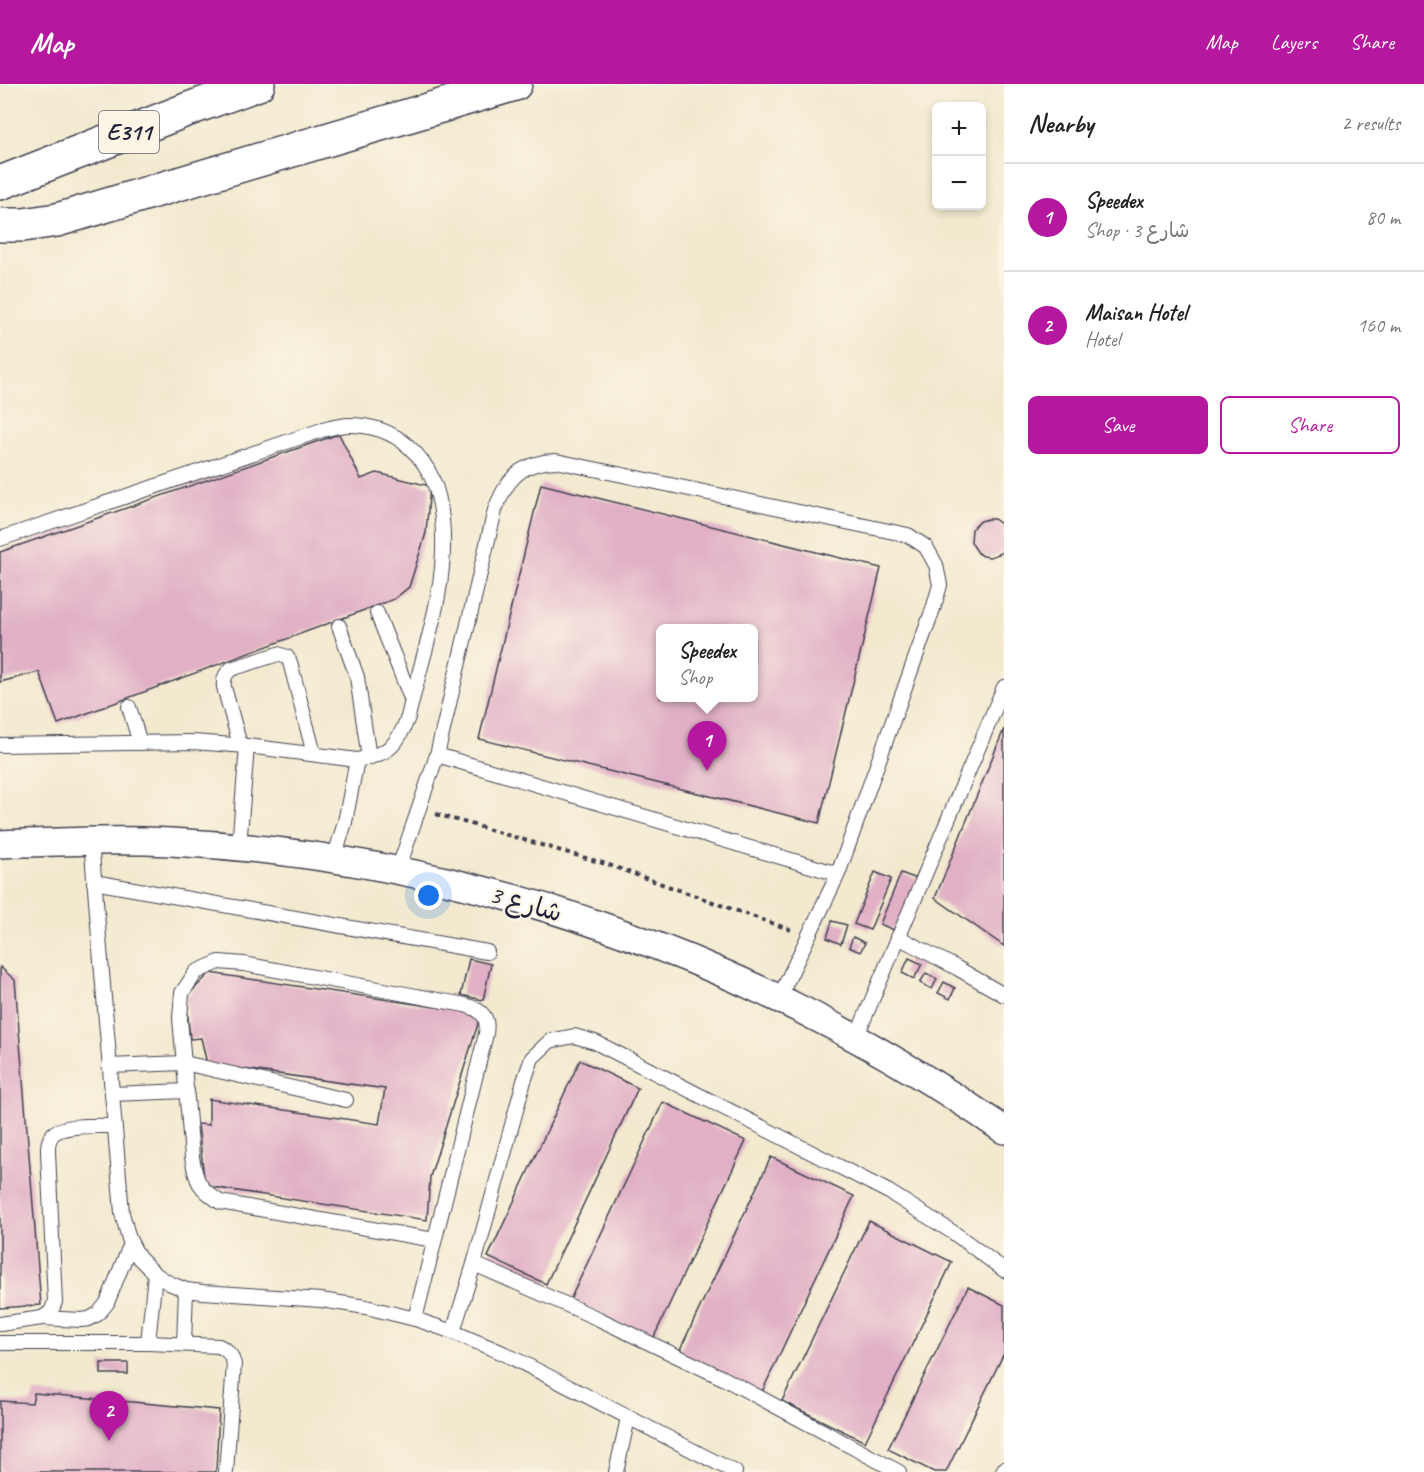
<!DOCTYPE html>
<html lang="en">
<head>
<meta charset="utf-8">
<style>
  :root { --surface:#fff; --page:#f2f2f2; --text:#222; --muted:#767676; --line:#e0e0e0; --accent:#b5179e }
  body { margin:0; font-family:Caveat,"Playpen Sans Arabic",sans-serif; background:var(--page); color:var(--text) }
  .controls { position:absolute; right:18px; top:18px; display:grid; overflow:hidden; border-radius:9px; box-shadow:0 3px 9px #0003 }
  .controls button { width:54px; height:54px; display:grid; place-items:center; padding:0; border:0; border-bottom:2px solid var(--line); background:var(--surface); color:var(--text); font:30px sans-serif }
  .you { position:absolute; left:429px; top:812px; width:21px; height:21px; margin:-15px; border:4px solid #fff; border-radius:50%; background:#1a73e8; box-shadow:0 0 0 9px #1a73e833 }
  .badge { display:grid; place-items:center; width:39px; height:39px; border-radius:50%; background:var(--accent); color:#fff; font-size:20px; font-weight:700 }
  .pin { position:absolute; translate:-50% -50px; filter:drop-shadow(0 2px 3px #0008) }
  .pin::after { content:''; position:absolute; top:32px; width:21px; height:18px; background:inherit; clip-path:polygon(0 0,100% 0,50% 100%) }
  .popup { position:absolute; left:656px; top:540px; width:102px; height:78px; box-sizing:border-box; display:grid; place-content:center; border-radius:9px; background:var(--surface); filter:drop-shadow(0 2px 4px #0005); font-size:20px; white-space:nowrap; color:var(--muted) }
  .popup b { font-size:22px; color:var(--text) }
  .popup::after { content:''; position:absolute; left:50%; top:100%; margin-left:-12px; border:12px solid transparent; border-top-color:var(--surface) }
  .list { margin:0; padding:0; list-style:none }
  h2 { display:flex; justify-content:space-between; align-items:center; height:78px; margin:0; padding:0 24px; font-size:26px }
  h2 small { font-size:20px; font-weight:400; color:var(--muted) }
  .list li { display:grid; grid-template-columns:39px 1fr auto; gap:18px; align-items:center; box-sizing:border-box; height:108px; padding:0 24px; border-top:2px solid var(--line) }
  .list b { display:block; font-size:22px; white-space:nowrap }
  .list p { margin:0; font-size:20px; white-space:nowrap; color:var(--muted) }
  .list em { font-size:20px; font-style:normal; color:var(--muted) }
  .actions { display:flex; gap:12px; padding:18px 24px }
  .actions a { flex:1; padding:14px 0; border:2px solid var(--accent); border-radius:9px; text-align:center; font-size:21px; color:var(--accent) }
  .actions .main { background:var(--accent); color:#fff }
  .map { position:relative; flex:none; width:1004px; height:1388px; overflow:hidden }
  header { display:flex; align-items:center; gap:36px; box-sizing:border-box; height:84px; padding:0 30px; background:var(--accent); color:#fff }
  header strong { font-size:28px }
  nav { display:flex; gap:33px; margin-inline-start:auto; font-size:21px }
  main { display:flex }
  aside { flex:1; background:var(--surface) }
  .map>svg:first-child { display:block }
</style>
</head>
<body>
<header>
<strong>Map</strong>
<nav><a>Map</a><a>Layers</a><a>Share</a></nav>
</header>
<main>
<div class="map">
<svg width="1004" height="1388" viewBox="0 0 1004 1388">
  <rect width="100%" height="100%" fill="#fcf5e5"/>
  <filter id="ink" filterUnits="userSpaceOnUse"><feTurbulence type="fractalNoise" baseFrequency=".0167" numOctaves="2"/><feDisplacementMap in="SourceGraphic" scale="12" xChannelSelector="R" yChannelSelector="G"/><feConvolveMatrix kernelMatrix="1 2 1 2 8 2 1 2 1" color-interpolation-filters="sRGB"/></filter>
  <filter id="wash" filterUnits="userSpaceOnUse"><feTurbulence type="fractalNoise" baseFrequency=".008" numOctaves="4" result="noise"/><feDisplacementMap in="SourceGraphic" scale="24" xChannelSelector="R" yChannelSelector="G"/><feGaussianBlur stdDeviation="1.35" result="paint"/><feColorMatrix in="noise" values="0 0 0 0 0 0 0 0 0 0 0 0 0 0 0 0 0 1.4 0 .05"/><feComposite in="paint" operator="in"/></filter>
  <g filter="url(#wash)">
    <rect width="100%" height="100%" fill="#f2e9cf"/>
    <g id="blocks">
      <g fill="#e1b0c6" fill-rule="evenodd">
        <path d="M339 350 361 395 377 389 430 402 426 449 409 503 394 515 58 640 39 588 0 598V468Z"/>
        <path d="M541 400 881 484 819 739 479 655ZM660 544H754V614H660Z"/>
        <path d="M988 435H994L1004 442V466L1001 469 990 473 983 472 978 469 971 458 972 445 976 440 981 437Z"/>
        <path d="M1004 645V862L935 814Z"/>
        <path d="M875 788 891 795 870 846 854 840Z"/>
        <path d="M901 789 917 795 896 847 880 840Z"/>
        <path d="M832 837 847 841 841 860 827 854Z"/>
        <path d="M853 853 865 859 860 868 849 863Z"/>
        <path d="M909 874 922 880 914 895 902 889Z"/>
        <path d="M469 875 491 880 483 916 461 911Z"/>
        <path d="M0 883 15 896 41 1221 0 1224Z"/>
        <path d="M210 889 481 930 430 1093 427 1136 205 1102 198 1040 209 1041V1015L379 1040 385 1005 207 980 201 954 190 955 186 913Z"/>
        <path d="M926 889 937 895 932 905 920 899Z"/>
        <path d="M944 898 955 904 950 915 938 909Z"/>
        <path d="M580 976 638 1004 546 1200 488 1173Z"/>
        <path d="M663 1018 746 1057 653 1255 570 1216Z"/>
        <path d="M771 1073 854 1112 761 1310 678 1270Z"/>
        <path d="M869 1137 952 1178 865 1358 782 1317Z"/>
        <path d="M968 1203 1004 1221V1269L946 1388H934L888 1365Z"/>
        <rect x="101" y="1279" width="27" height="11"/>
        <path d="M34 1309 219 1326 216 1388H0V1317L32 1319Z"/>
      </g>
    </g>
  </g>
  <g filter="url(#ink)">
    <use href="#blocks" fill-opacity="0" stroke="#414051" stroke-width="1.5"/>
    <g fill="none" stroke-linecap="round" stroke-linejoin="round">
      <g stroke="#414051" stroke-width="16">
        <g id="service">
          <path d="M0 455 322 346C331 344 340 341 349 341 371 341 392 348 408 362 431 382 439 406 442 435 449 504 423 567 408 633 397 663 388 670 357 676L247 662 193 658 0 661"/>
          <path d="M377 529 412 617"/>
          <path d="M339 542 357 593 369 674"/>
          <path d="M129 623 140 659"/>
          <path d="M240 661 224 603C223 595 225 590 231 585L278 570 287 573 290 578 314 670"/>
          <path d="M437 671 838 790"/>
          <path d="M91 757 122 1129 129 1155 139 1174 155 1190 169 1199 186 1206 203 1208 321 1216 366 1223 415 1235 453 1248 503 1269 735 1388"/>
          <path d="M239 763 247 662"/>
          <path d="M334 775 345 738 357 676"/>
          <path d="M398 786 437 671 495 426C503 405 513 386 536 380 542 378 550 377 556 377L908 451 926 463 936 481 940 501 934 522 838 790 779 914"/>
          <path d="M94 798 487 868"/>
          <path d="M898 853 957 884 1004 911"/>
          <path d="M856 954 1004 603"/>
          <path d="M109 982 184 979 346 1016"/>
          <path d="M112 1010 187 1007"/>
          <path d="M474 1180 599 1235 723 1294 899 1388"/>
          <path d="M42 1234 81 1236 89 1235 98 1230 107 1219 131 1159"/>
          <path d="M415 1235 485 954C490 935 484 926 465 921L244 880 219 878 196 888 182 909 180 934 192 1073C196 1098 199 1104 220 1118L434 1156"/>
          <path d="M0 1240 42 1234 51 1228 55 1218 48 1068C48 1061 48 1056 53 1050 63 1040 100 1042 114 1042"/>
          <path d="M453 1248 474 1180 524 997 532 974 550 957 574 952 595 958 889 1108 954 1149 1004 1186"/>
          <path d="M0 1259H148L219 1262 226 1266 231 1272 234 1280 226 1388"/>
          <path d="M148 1259 155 1190"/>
          <path d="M184 1260 186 1206"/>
          <path d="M616 1388 628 1334"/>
          <path d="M1003 1388 1004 1385"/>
        </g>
      </g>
      <g stroke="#414051" stroke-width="30">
        <path id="minor" d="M0 760C57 758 114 755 171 758 469 773 759 876 1004 1046"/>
      </g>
      <g stroke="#414051" stroke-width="36">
        <g id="motorway">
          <path d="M0 99 186 26 258 0"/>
          <path d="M0 141H23L57 136 515 0"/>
        </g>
      </g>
      <path stroke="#414051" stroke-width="4" stroke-dasharray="4.5 4.5" stroke-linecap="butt" d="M436 730 606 780 791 846"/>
      <use href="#service" stroke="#fff" stroke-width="14"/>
      <use href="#minor" stroke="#fff" stroke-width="27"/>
      <use href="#motorway" stroke="#fff" stroke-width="33"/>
    </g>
  </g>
  <g text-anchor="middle" stroke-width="5" stroke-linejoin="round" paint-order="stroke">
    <rect fill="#fcf5e5" stroke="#63616e" stroke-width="1.5" x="99" y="27" width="60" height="42" rx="4.5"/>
    <g font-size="24" font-weight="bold" fill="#22223b">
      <text x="129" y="56">E311</text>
    </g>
    <g font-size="26" fill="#22223b" stroke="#fcf5e5">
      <text transform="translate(526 819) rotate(16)" y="9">شارع 3</text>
    </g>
  </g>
</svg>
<div class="controls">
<button>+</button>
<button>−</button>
</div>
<div class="you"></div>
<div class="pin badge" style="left:707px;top:687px">1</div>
<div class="popup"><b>Speedex</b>Shop</div>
<div class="pin badge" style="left:109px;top:1357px">2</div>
</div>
<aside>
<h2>Nearby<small>2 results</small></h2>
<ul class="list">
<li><span class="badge">1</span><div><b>Speedex</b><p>Shop · شارع 3</p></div><em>80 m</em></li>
<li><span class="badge">2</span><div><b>Maisan Hotel</b><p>Hotel</p></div><em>160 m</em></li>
</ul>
<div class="actions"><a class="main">Save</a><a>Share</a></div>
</aside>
</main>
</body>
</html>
